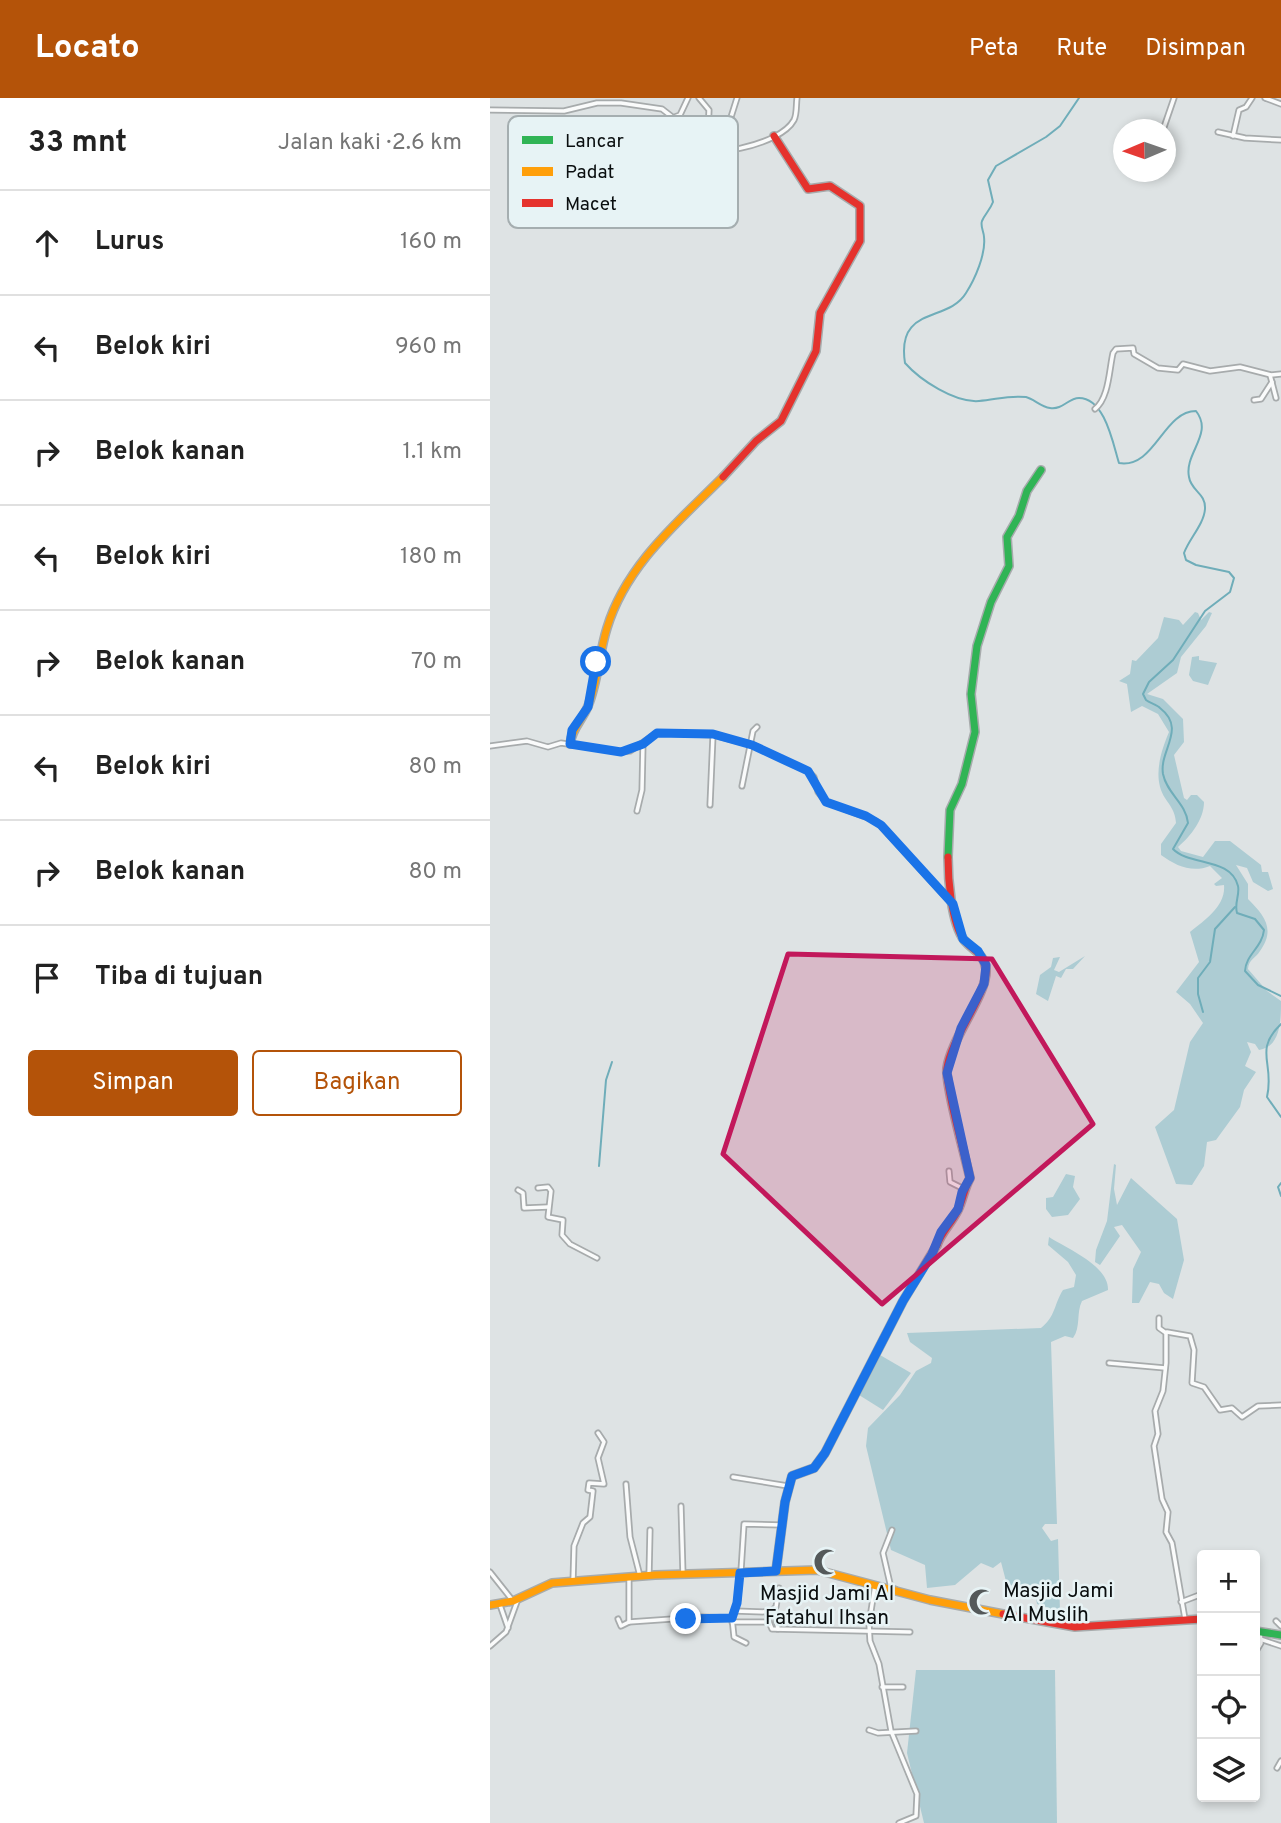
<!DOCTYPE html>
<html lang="id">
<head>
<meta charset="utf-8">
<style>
  :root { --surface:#fff; --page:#f6f6f6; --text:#222; --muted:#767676; --line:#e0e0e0; --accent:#b45309 }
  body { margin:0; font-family:Overpass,sans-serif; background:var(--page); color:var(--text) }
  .controls { position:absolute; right:21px; bottom:21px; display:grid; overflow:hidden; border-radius:7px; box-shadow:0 4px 10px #0003 }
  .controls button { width:63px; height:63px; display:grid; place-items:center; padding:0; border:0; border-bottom:2px solid var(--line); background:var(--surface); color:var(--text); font:35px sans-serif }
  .compass { position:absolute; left:623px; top:21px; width:63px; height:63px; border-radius:50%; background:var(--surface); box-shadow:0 4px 10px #0003; rotate:268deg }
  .stop { position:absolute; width:21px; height:21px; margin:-16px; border:5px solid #1a73e8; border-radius:50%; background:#fff }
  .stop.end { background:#1a73e8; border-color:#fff; box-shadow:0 2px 7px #0008 }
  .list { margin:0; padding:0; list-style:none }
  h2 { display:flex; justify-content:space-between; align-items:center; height:91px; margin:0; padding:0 28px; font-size:30px }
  h2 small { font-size:23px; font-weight:400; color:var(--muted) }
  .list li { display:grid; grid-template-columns:46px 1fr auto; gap:21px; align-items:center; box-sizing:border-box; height:105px; padding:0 28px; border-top:2px solid var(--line) }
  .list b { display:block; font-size:26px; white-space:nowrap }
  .list em { font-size:23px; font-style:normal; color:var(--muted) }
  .actions { display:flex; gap:14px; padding:21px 28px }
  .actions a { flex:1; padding:16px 0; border:2px solid var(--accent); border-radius:7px; text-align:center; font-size:24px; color:var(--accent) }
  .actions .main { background:var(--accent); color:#fff }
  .icon { flex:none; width:38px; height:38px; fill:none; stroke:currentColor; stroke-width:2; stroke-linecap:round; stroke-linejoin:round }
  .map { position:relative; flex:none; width:791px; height:1725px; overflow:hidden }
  header { display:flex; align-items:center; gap:42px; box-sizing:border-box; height:98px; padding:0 35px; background:var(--accent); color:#fff }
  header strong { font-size:33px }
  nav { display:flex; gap:38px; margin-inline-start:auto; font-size:24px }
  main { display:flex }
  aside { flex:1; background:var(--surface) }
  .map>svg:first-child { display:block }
</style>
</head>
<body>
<header>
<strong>Locato</strong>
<nav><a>Peta</a><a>Rute</a><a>Disimpan</a></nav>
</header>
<main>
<aside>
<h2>33 mnt<small>Jalan kaki · 2.6 km</small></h2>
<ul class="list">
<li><svg class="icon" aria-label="ahead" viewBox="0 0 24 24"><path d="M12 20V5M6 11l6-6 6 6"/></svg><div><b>Lurus</b></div><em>160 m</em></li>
<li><svg class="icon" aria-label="left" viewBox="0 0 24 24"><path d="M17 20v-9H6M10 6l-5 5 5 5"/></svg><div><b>Belok kiri</b></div><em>960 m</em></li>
<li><svg class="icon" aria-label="right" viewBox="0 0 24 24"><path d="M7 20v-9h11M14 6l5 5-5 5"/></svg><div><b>Belok kanan</b></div><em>1.1 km</em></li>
<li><svg class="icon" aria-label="left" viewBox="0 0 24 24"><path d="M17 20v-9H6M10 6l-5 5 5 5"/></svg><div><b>Belok kiri</b></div><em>180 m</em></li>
<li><svg class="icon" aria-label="right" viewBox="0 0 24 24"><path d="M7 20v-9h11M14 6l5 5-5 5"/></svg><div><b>Belok kanan</b></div><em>70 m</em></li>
<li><svg class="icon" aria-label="left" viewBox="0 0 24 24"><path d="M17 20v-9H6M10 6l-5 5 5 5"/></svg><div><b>Belok kiri</b></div><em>80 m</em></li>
<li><svg class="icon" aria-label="right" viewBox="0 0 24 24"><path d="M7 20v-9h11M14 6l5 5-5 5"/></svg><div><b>Belok kanan</b></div><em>80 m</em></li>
<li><svg class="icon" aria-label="arrive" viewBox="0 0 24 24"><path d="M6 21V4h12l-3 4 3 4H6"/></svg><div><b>Tiba di tujuan</b></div></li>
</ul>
<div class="actions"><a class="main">Simpan</a><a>Bagikan</a></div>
</aside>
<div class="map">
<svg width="791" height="1725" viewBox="0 0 791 1725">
  <rect width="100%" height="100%" fill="#dee3e4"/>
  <g fill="#adccd3">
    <path d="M705 514 708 515 711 522 719 514 722 515 716 528 691 559 687 575 657 596 673 601 693 621 694 644 684 657 694 700 697 702 701 697H707L714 704C714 721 701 738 688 749L691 753 713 759 725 743H740L771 767 772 774H778L783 791 778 793 763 784 757 770 746 767 758 786V801C774 817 786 831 770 853 765 861 759 861 758 871L777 893 791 903C791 921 791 949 769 952L765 946 757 944 761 954 755 968 766 974 754 992 750 1009 726 1042 717 1044 714 1068 702 1087 686 1086 665 1029 684 1012 700 944 713 925 700 906 686 894 709 864 700 834C715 822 736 808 734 787L726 788 724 786 732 780 720 768C702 775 686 768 671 757V746L686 725C685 713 681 709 675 700 662 680 671 653 679 634L668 616 652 608 641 614 637 586 629 583 640 576 642 562 646 563 668 540 674 519 689 522 693 527Z"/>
    <path d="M709 558V562L727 565 718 587 703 583 699 577 702 559Z"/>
    <path d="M595 858 583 871H576L571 880 566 878 558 903 546 896 550 877 561 869 563 860 570 859 564 872 569 874Z"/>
    <path d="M624 1066 626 1067 624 1091 627 1107 641 1080 687 1121 694 1162 683 1201 674 1195 669 1186 660 1184 649 1205H642L643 1171 651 1154 632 1127 624 1129 630 1138 610 1167 605 1164 606 1152 617 1123Z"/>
    <path d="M576 1076 585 1078 583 1089 590 1101 578 1117 562 1119 556 1111V1100L563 1099Z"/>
    <path d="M559 1139C578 1151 619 1168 618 1192L592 1203C586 1215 591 1229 583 1240L575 1238 561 1244 567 1426H555L552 1430 561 1443 568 1441 570 1514 547 1506 544 1488 517 1487 511 1464 503 1470 491 1465 465 1487 437 1490 435 1467 401 1452 376 1348 378 1330 410 1297 426 1273 441 1265 442 1260 420 1244 417 1235 551 1230C566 1218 564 1206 573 1192L584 1189 586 1177 578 1164 558 1147Z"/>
    <path d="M390 1257 421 1275 393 1312 369 1297Z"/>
    <path d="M426 1572H565L567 1725H434L417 1655Z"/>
  </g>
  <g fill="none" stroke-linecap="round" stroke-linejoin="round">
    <g stroke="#6fadb9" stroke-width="2">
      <path d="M589 0 570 28 556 39 506 68 498 82 503 104C500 112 495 116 492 123 490 128 494 134 494 139 496 156 485 181 476 195 458 225 406 207 415 265 430 282 465 305 489 303 505 302 518 297 536 299 544 301 551 309 560 310 573 312 578 300 589 300 615 300 623 346 629 365 665 371 673 313 706 313 724 336 694 355 699 379 701 393 716 395 715 411 714 426 699 441 694 455L696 462 706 467 739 474 744 480 740 494 715 513 683 562 659 584 653 596 656 602C660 605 667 607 670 610 697 631 669 652 673 676 677 696 696 705 698 725L683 751C699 768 741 759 748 788 750 797 744 805 747 815L765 821 774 832C772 850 756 856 755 873L768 887 791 898"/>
      <path d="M713 914 708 896V880L720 864 725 831 745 809"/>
      <path d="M791 926C763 953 785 965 777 999L791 1019"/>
      <path d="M109 1068 116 982 122 964"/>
      <path d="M791 1085 788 1089 791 1098"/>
    </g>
    <g stroke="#a7abac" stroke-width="7">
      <g id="street">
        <path d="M209 0 219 12 218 36 234 37 242 51"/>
        <path d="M775 0 791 6"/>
        <path d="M0 12 74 13 107 5H131L172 11 181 18 184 37 191 49C214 62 290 48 304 22 307 16 306 7 307 0"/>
        <path d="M241 19 247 0"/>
        <path d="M182 20 190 17 198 0"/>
        <path d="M673 32 684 0"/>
        <path d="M728 34 755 40 791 42"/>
        <path d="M743 38 749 12 756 9 762 0"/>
        <path d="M780 277 786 300"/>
        <path d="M764 302 771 301 782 284"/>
        <path d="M605 311C619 300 619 272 623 255L626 251 643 250 644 256 668 270 688 272 693 266 720 273 750 269 781 277 791 276"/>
        <path d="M0 648 37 643 58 649 71 645 131 654 140 653 167 635 223 637 263 647 318 673 324 679 328 694 336 704 386 723 461 805"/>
        <path d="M252 688 263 633 267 629"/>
        <path d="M220 707 223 637"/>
        <path d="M147 713 152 692 153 646"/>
        <path d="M459 1073 460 1084 474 1091"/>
        <path d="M48 1090 58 1089 61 1093 58 1119 73 1122 72 1137 80 1146 107 1160"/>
        <path d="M28 1092 33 1095 34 1110 58 1109"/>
        <path d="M669 1220V1230L676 1235V1265L673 1293 665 1313 668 1336 664 1348 672 1401 678 1414 676 1434 682 1445 695 1521"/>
        <path d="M677 1234 700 1238 704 1252 702 1285 714 1289 730 1312 742 1310 752 1319 768 1308 791 1307"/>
        <path d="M619 1265 675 1270"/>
        <path d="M243 1379 298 1388"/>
        <path d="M136 1386 140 1439 150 1478"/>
        <path d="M191 1408 193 1477"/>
        <path d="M402 1432 393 1455 401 1490 405 1491"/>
        <path d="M251 1473 254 1426 292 1427"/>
        <path d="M0 1474 23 1503"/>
        <path d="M250 1475 248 1502 242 1520 244 1539 256 1545"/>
        <path d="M159 1478 160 1432"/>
        <path d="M139 1480V1524L211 1519 242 1520"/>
        <path d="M83 1484 84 1448 93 1425 100 1419 103 1393 98 1392 99 1385 114 1386 108 1360 114 1344 108 1335"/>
        <path d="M385 1487 379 1526 380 1543 389 1566 401 1633 427 1696 426 1718 409 1725"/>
        <path d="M691 1504 712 1496"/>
        <path d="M10 1507 18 1530"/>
        <path d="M284 1511 288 1531"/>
        <path d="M245 1513 277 1514 279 1524"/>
        <path d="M278 1515 286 1509 289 1490"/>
        <path d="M128 1521 131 1528 139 1524"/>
        <path d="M786 1523 791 1528"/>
        <path d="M242 1524H279L282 1531 420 1534"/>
        <path d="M770 1541 791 1548"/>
        <path d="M0 1548 16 1534 28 1501"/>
        <path d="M765 1555 771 1545 770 1534"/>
        <path d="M392 1589H413"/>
        <path d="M379 1632 388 1635 426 1633"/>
        <path d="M787 1670 791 1663"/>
      </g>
    </g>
    <g stroke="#a7abac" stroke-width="10">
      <g id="fast">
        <path d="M458 759 460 712 472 686 485 634 481 596 487 548 501 504 519 468 517 439 529 418 537 393 551 372"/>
        <path d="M286 1473 295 1404 302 1378 324 1370 335 1355 413 1203 447 1147"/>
        <path d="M765 1533 791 1537"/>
      </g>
    </g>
    <g stroke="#a7abac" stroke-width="10">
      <g id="slow">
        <path d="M80 646C82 630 92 623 98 608 108 584 109 555 117 530 136 467 188 424 233 379"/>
        <path d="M0 1507 23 1503 62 1485 165 1477 327 1472 440 1502 513 1516"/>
      </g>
    </g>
    <g stroke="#a7abac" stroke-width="10">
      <g id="jam">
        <path d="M233 379 266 343 291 323 326 253 330 215 370 143V108L340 88 318 91 284 38"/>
        <path d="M447 1147C452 1133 462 1125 468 1112 473 1102 474 1091 480 1080 475 1058 455 987 457 970 461 940 498 896 496 871 494 855 483 853 474 842 461 825 458 780 458 759"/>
        <path d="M513 1516 585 1529 712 1521"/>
      </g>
    </g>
    <use href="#street" stroke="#fafbfb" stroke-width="3.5"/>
    <use href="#fast" stroke="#30b455" stroke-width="7"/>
    <use href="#slow" stroke="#ff9f0a" stroke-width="7"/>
    <use href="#jam" stroke="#e5322d" stroke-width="7"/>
  </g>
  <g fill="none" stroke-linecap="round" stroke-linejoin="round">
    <path stroke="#1a73e8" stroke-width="9" d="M106 564 98 609 82 632 80 646 131 654 153 646 167 635 223 636 262 647 318 673 336 704 376 718 391 727 463 806 473 841 488 853 496 867 494 886 471 930 457 975 480 1080 472 1094 468 1111 451 1134 442 1156 413 1203 335 1355 324 1370 302 1378 295 1404 286 1473 250 1475 247 1505 242 1520 196 1521"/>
  </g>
  <path fill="#c2185b" fill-opacity="0.2" stroke="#c2185b" stroke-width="5" stroke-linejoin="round" d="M298 856 502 861 603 1026 392 1206 233 1056Z"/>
  <defs>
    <g id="mosque-bare" transform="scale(2.1)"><path d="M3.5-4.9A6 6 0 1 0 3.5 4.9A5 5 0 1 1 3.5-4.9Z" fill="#54595a" stroke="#e7f3f5" stroke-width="2.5" paint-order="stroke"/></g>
  </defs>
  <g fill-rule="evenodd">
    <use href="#mosque-bare" x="337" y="1464"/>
    <use href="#mosque-bare" x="492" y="1504"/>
  </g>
  <g text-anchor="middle" stroke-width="5" stroke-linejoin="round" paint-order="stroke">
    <g font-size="21" fill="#0a0e0f" stroke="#e7f3f5" text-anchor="start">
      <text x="513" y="1499">Masjid Jami<tspan x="513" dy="24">Al Muslih</tspan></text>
      <text x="337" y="1502" text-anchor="middle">Masjid Jami Al<tspan x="337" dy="24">Fatahul Ihsan</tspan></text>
    </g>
  </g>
  <rect x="18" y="18" width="230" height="112" rx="10" fill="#e7f3f5" stroke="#a5aeb0" stroke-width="2"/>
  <rect x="32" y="38" width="31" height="8" fill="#30b455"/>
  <rect x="32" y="69" width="31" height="9" fill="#ff9f0a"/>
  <rect x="32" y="101" width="31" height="8" fill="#e5322d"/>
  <g font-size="19" fill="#0a0e0f">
    <text x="75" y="49">Lancar</text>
    <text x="75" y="80">Padat</text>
    <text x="75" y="112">Macet</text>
  </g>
</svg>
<div class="controls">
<button>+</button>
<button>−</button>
<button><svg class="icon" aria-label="locate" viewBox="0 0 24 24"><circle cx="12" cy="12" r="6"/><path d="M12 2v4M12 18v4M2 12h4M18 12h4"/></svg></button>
<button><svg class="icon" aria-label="layers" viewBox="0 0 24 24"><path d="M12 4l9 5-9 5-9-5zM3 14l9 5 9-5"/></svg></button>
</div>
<svg class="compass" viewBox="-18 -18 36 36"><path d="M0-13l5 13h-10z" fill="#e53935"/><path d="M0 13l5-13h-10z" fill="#767676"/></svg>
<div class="stop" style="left:106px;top:564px"></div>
<div class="stop end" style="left:196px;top:1521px"></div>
</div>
</main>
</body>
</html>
